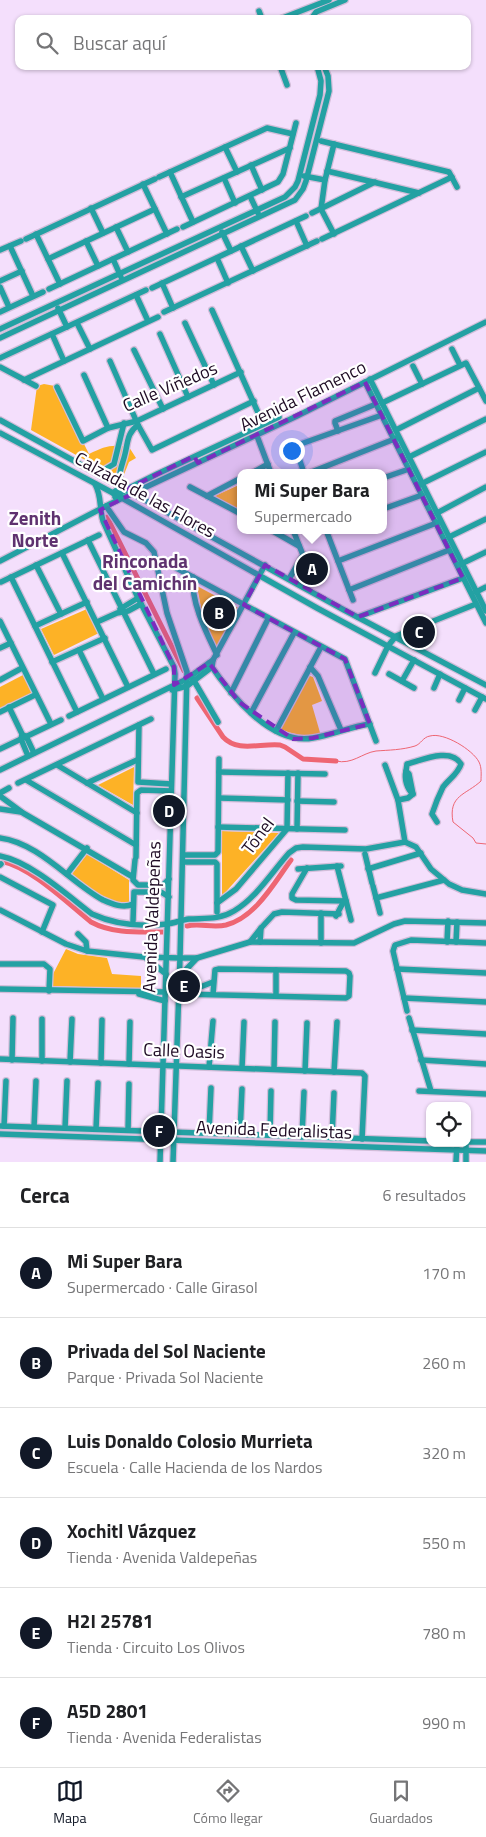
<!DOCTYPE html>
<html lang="es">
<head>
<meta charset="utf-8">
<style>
  :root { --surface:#fff; --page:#f6f6f6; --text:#202124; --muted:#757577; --line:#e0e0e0; --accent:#111827 }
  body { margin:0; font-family:"Titillium Web",sans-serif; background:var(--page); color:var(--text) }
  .controls { position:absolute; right:15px; bottom:15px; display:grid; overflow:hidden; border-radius:10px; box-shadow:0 1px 4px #0004 }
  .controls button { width:45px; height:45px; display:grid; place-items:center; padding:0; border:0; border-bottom:1px solid var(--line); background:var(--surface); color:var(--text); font:25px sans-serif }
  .you { position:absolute; left:291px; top:450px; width:18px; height:18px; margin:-12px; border:4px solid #fff; border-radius:50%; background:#1a73e8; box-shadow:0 0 0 8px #1a73e833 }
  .badge { display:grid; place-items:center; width:32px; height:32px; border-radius:50%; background:var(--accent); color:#fff; font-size:16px; font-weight:700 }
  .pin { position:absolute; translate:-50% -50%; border:2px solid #fff; box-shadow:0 1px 5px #0006 }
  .popup { position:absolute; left:237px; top:469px; width:150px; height:65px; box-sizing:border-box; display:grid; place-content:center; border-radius:10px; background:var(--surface); filter:drop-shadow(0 1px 4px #0005); font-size:16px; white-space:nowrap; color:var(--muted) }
  .popup b { font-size:19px; color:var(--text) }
  .popup::after { content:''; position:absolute; left:50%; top:100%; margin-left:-10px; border:10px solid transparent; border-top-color:var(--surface) }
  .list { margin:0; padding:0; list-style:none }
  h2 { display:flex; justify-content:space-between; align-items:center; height:65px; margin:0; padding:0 20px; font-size:21px }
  h2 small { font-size:16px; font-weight:400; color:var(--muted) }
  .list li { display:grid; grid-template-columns:32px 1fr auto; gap:15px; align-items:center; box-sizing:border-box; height:90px; padding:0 20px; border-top:1px solid var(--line) }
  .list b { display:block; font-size:19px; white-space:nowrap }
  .list p { margin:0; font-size:16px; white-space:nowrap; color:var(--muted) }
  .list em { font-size:16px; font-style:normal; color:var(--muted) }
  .icon { flex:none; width:28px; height:28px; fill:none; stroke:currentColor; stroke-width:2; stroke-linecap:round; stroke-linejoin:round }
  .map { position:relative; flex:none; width:486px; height:1162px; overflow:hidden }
  .search { position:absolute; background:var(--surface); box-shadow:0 1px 4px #0004; left:15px; right:15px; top:15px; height:55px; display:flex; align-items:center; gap:12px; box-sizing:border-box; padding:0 18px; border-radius:10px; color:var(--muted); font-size:19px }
  .sheet { height:605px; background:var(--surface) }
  nav { display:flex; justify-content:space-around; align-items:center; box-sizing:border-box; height:70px; border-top:1px solid var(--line); background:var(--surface); font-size:14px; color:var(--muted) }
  nav a { display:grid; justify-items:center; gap:2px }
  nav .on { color:var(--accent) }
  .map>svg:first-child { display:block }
</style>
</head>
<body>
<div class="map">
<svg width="486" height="1162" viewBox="0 0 486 1162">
  <rect width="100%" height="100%" fill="#f4dffc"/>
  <g fill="#fdb226">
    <path d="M44 384 55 386 82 444H84L89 454C105 446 111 444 129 447L136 458 129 462 123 477 87 461 31 430 37 386Z"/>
    <path d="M241 484V511L215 496Z"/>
    <path d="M197 586 238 608 217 648 203 618Z"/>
    <path d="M87 609 99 633 54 655 41 629Z"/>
    <path d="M23 675 32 694 0 710V687Z"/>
    <path d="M307 675 313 677 322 701 312 705 321 736C305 736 293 735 278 728Z"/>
    <path d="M134 767 133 805 98 785Z"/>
    <path d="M222 831 279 833 222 896Z"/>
    <path d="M87 854 129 880V904C106 902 90 888 72 874Z"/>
    <path d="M66 949 78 954 107 958 112 974 141 976V989L53 986V974Z"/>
  </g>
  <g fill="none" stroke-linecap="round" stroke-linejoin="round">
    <path stroke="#ee6673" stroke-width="1" d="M336 761C352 765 362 753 376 751 389 750 402 750 415 746 421 744 423 737 430 736 444 732 473 750 479 762 482 768 481 775 481 781 466 795 448 795 453 822L473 838 476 843 486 844"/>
    <g stroke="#ee6673" stroke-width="5">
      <path d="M107 517 184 671"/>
      <path d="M197 698 223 737C238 753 260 743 280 745L285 747 303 759 336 761"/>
      <path d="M0 861C31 867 66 902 91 922 113 934 139 932 163 932"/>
      <path d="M187 926C199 923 213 928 226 925 256 917 274 883 291 860"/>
    </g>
    <g stroke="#d2bdd9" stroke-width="8">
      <g id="minor">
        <path d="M259 11 262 19"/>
        <path d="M280 19 329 0"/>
        <path d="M311 19 316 12 345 0"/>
        <path d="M280 66 287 85"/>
        <path d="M321 141 449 172 457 187"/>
        <path d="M334 144 325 180 321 209 334 234"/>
        <path d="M225 147 237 172"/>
        <path d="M251 165 262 190"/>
        <path d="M327 171 419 193"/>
        <path d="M170 172 193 222"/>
        <path d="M304 176 325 180"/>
        <path d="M159 177 267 128 293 134"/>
        <path d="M224 178 235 203"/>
        <path d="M143 184 167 234"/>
        <path d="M250 196 258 213"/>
        <path d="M181 197 290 148"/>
        <path d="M91 208 103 233"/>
        <path d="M312 213 375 182"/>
        <path d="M296 221 307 246"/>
        <path d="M116 227 128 252"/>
        <path d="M183 227 278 182 283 174 296 123"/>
        <path d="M222 232 231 251"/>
        <path d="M36 234 60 284"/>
        <path d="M26 239 155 179"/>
        <path d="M322 239 452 177"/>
        <path d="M86 241 98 266"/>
        <path d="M10 246 33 296"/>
        <path d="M241 246 253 271"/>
        <path d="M0 250 21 241"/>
        <path d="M217 258 228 283"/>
        <path d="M48 259 155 209"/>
        <path d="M113 259 121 277"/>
        <path d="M0 281 22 271"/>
        <path d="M162 283 173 308"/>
        <path d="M0 287 9 307"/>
        <path d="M152 288 306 216"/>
        <path d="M49 289 177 229"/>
        <path d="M136 295 148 321"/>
        <path d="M58 308 67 327"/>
        <path d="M212 310 260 417"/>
        <path d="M0 312 43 292"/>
        <path d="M164 312 317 241"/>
        <path d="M77 323 90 349"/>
        <path d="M185 323 214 385"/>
        <path d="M0 329 285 197 295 187 298 181 320 95 321 81 317 66"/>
        <path d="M52 334 64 361"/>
        <path d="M160 334 188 397"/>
        <path d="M0 338 295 200 303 189 306 181 329 91 328 76 324 66"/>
        <path d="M452 349 460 365"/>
        <path d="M134 350 163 409"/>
        <path d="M0 358 146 290"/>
        <path d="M110 361 138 425 152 450 254 401"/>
        <path d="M413 366 422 384"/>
        <path d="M0 367 36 386"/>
        <path d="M84 375 108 428"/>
        <path d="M370 379 486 611"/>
        <path d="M24 380 158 317"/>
        <path d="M365 382 486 623"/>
        <path d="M57 387 83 441 108 428 137 421 241 372"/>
        <path d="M382 403 466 363 486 401"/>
        <path d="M0 420 344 610 486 685"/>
        <path d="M396 430 479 388"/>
        <path d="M338 431 335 423V421L376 404"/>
        <path d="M0 433 113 493 317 608 486 699"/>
        <path d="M257 436 271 473"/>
        <path d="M409 457 486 419"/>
        <path d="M96 470H104L114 464 124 423"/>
        <path d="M252 473 268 464"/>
        <path d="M304 473 295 446 382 415"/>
        <path d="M309 473 397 438"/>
        <path d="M383 478 409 469"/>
        <path d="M95 484C102 496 99 508 103 521L138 598 174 667 175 674 160 1162"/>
        <path d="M419 485 486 452"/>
        <path d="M190 487 241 514"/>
        <path d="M113 493 122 486C117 473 122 467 125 454 128 442 127 433 138 425"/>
        <path d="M207 496 241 478"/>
        <path d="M115 497 127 489 157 474 279 417"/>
        <path d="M106 506 124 532 146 543 154 552 167 613 187 672 180 958 173 1162"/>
        <path d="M383 509 422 495"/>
        <path d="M437 513 486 487"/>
        <path d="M271 530 299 546"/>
        <path d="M326 530 353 600"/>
        <path d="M449 537 486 519"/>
        <path d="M88 540 154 674"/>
        <path d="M62 553 128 687"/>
        <path d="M0 561 110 504 297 416 486 322"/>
        <path d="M338 561 439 522"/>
        <path d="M167 563 345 659 376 741"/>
        <path d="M36 565 61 614"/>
        <path d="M459 565 486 552"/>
        <path d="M11 577 77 712"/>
        <path d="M193 577C191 603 206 632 217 655"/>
        <path d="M289 579 303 555 293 530"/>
        <path d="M1 582 99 535"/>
        <path d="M349 590 449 550"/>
        <path d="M476 592 486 587"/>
        <path d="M120 609 138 598"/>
        <path d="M358 617 463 578"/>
        <path d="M0 621 51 724"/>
        <path d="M97 622 117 613 128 611 141 604"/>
        <path d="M35 626 87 602"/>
        <path d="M0 648 11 643"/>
        <path d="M79 650 103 699"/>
        <path d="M52 662 105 638"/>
        <path d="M209 663C230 694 271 746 313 738 333 735 349 727 370 724"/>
        <path d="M310 667 318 676 341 730"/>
        <path d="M375 673 388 646 396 636 476 604"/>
        <path d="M389 674 414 688"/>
        <path d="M193 679 218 722"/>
        <path d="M0 680 22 668"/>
        <path d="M402 681 414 660"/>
        <path d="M434 688 440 674"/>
        <path d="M172 690 187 686 212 667 213 660 265 565"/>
        <path d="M231 693 268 619"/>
        <path d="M459 700 465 688"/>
        <path d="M9 707 22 734 21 739 28 756"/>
        <path d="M475 710 482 697"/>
        <path d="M0 712 35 695"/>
        <path d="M251 713 294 633"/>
        <path d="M69 716 166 669"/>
        <path d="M139 725 138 782 171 784"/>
        <path d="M276 731 321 647"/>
        <path d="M23 735 26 736 34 753"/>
        <path d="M0 749 61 720"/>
        <path d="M57 765 137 813"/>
        <path d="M385 765 398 800 405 842"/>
        <path d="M0 770 187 679 213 660"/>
        <path d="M406 771 407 764C422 760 451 747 461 764 458 774 449 779 443 787 439 795 435 805 432 814L437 822"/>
        <path d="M406 771 409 774 413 794C407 789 404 779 406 771Z"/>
        <path d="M219 772 325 774"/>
        <path d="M26 780 136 845"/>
        <path d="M18 783 151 719"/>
        <path d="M87 783 137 760"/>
        <path d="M0 793 9 788"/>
        <path d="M0 796 23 813 133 877"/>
        <path d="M219 798 288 800"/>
        <path d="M398 800 408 798 413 794"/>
        <path d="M297 801 334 802"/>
        <path d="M0 809 21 812"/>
        <path d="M218 827 345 830"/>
        <path d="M297 829 298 773"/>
        <path d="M0 838C39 843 70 882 103 900 112 904 124 909 133 904"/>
        <path d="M365 854 372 883"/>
        <path d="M183 855H215L218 852 219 759"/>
        <path d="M0 856C31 862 67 895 92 914 116 925 141 927 167 924 174 923 182 920 189 919 205 918 219 920 234 911 256 898 272 872 289 853L296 848 303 847 366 849 405 842 416 847 431 869 449 884 462 890 486 894"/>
        <path d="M136 857 137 793 141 790 171 791"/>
        <path d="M135 860 133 880 138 885H163L169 879"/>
        <path d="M183 862H215L217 864V912"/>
        <path d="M0 865 1 864"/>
        <path d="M337 866 351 920"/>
        <path d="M307 868 292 894V898L296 900 346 901"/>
        <path d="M298 869 341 866"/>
        <path d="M368 869 421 853"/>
        <path d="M67 874 87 848"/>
        <path d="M0 877 53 905 42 932"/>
        <path d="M373 886 380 913"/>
        <path d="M376 898 444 880"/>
        <path d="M217 903 236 889 287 829 288 773"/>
        <path d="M0 910 66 944 87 951 144 957 180 958H197L250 942 354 943 394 924 405 921 486 923"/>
        <path d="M336 916 344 901"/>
        <path d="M133 921 134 892H161L169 897"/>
        <path d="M261 928 274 914 282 912 339 914"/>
        <path d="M78 934 86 942 87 951"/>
        <path d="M250 942 261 928 260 942"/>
        <path d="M447 942 448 921"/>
        <path d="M456 942 457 922"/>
        <path d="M321 943V913"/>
        <path d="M146 958 166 974"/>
        <path d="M0 964H44L50 969 49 991"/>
        <path d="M397 969 486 973"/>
        <path d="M180 976 197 958"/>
        <path d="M0 989 165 992"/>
        <path d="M179 990 195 989 213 982"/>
        <path d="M139 994 165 1001"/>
        <path d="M179 994 346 998 349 996 350 976 349 973 346 971 219 969 215 970 213 994"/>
        <path d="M276 995V970"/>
        <path d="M404 998 486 1002"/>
        <path d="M407 1011 393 951 395 945 411 940 486 943"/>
        <path d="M409 1018 431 1091"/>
        <path d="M412 1030 486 1034"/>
        <path d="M0 1059 362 1073 365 1076 362 1139"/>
        <path d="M12 1060 13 1018"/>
        <path d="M421 1060 486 1064"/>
        <path d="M42 1061V1019"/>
        <path d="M70 1062 72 1019"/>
        <path d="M101 1063 102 1020"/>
        <path d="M129 1064 130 1022"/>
        <path d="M209 1067 213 1021"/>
        <path d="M242 1068 244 1022"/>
        <path d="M274 1069 275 1022"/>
        <path d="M305 1071 307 1023"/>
        <path d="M334 1072 337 1022"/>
        <path d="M419 1091 486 1094"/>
        <path d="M0 1126 430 1141"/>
        <path d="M4 1126 6 1081"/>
        <path d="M34 1127 36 1081"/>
        <path d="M65 1128 67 1081"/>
        <path d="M96 1129 98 1083"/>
        <path d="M128 1130 129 1084"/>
        <path d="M209 1133 211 1088"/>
        <path d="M0 1134 486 1151"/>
        <path d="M240 1134 242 1089"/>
        <path d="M270 1135 271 1091"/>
        <path d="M302 1137 304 1092"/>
        <path d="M332 1138 334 1093"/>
        <path d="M467 1142H486"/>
        <path d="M456 1162 457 1143"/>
        <path d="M466 1162V1143"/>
      </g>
    </g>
    <use href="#minor" stroke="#23a1a3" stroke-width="5.5"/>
  </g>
  <path fill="#7b2cbf" fill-opacity="0.2" stroke="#7b2cbf" stroke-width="4" stroke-dasharray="10 6" stroke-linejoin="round" d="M365 382 463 578 358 617 265 565 244 605 345 659 370 724 313 738 293 739 239 702 209 663 174 685V667L100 510 134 493 127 489 194 456 198 463Z"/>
  <g text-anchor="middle" stroke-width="4.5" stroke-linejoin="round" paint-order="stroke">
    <g font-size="18" fill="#1e0b24" stroke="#fff">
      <text transform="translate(170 387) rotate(-23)" y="6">Calle Viñedos</text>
      <text transform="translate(303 396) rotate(-26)" y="6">Avenida Flamenco</text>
      <text transform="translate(145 495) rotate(29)" y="6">Calzada de las Flores</text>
      <text transform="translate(258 836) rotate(-53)" y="6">Tónel</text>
      <text transform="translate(152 917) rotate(-88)" y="6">Avenida Valdepeñas</text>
      <text transform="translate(184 1051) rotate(2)" y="6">Calle Oasis</text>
      <text transform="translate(274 1130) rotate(2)" y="6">Avenida Federalistas</text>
    </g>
    <g font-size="19" font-weight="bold" fill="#5f326f" stroke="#fff">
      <text x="35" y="525">Zenith<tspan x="35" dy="22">Norte</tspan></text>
      <text x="145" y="568">Rinconada<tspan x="145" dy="22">del Camichín</tspan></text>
    </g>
  </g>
</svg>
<div class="controls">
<button><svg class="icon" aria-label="locate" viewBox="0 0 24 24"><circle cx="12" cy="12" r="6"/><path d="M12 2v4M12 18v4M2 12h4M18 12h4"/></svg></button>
</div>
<div class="you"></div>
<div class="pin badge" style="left:312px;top:569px">A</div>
<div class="popup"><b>Mi Super Bara</b>Supermercado</div>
<div class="pin badge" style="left:219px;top:613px">B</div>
<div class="pin badge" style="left:419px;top:632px">C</div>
<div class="pin badge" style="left:169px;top:811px">D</div>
<div class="pin badge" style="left:184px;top:986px">E</div>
<div class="pin badge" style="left:159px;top:1131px">F</div>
<div class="search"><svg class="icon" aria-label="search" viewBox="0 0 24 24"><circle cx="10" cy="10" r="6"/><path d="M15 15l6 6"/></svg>Buscar aquí</div>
</div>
<section class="sheet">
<h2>Cerca<small>6 resultados</small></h2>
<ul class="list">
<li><span class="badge">A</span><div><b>Mi Super Bara</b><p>Supermercado · Calle Girasol</p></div><em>170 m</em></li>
<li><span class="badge">B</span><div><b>Privada del Sol Naciente</b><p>Parque · Privada Sol Naciente</p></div><em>260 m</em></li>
<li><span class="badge">C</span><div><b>Luis Donaldo Colosio Murrieta</b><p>Escuela · Calle Hacienda de los Nardos</p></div><em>320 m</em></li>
<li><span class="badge">D</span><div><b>Xochitl Vázquez</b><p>Tienda · Avenida Valdepeñas</p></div><em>550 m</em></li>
<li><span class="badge">E</span><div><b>H2I 25781</b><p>Tienda · Circuito Los Olivos</p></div><em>780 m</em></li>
<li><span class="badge">F</span><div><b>A5D 2801</b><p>Tienda · Avenida Federalistas</p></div><em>990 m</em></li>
</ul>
</section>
<nav>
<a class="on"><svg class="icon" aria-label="map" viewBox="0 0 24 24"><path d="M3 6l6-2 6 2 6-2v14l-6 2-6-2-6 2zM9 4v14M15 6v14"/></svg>Mapa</a>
<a><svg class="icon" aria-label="directions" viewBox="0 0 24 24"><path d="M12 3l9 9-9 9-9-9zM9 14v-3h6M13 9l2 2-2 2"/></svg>Cómo llegar</a>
<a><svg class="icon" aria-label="saved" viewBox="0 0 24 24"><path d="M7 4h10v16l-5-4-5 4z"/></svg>Guardados</a>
</nav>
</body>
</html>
